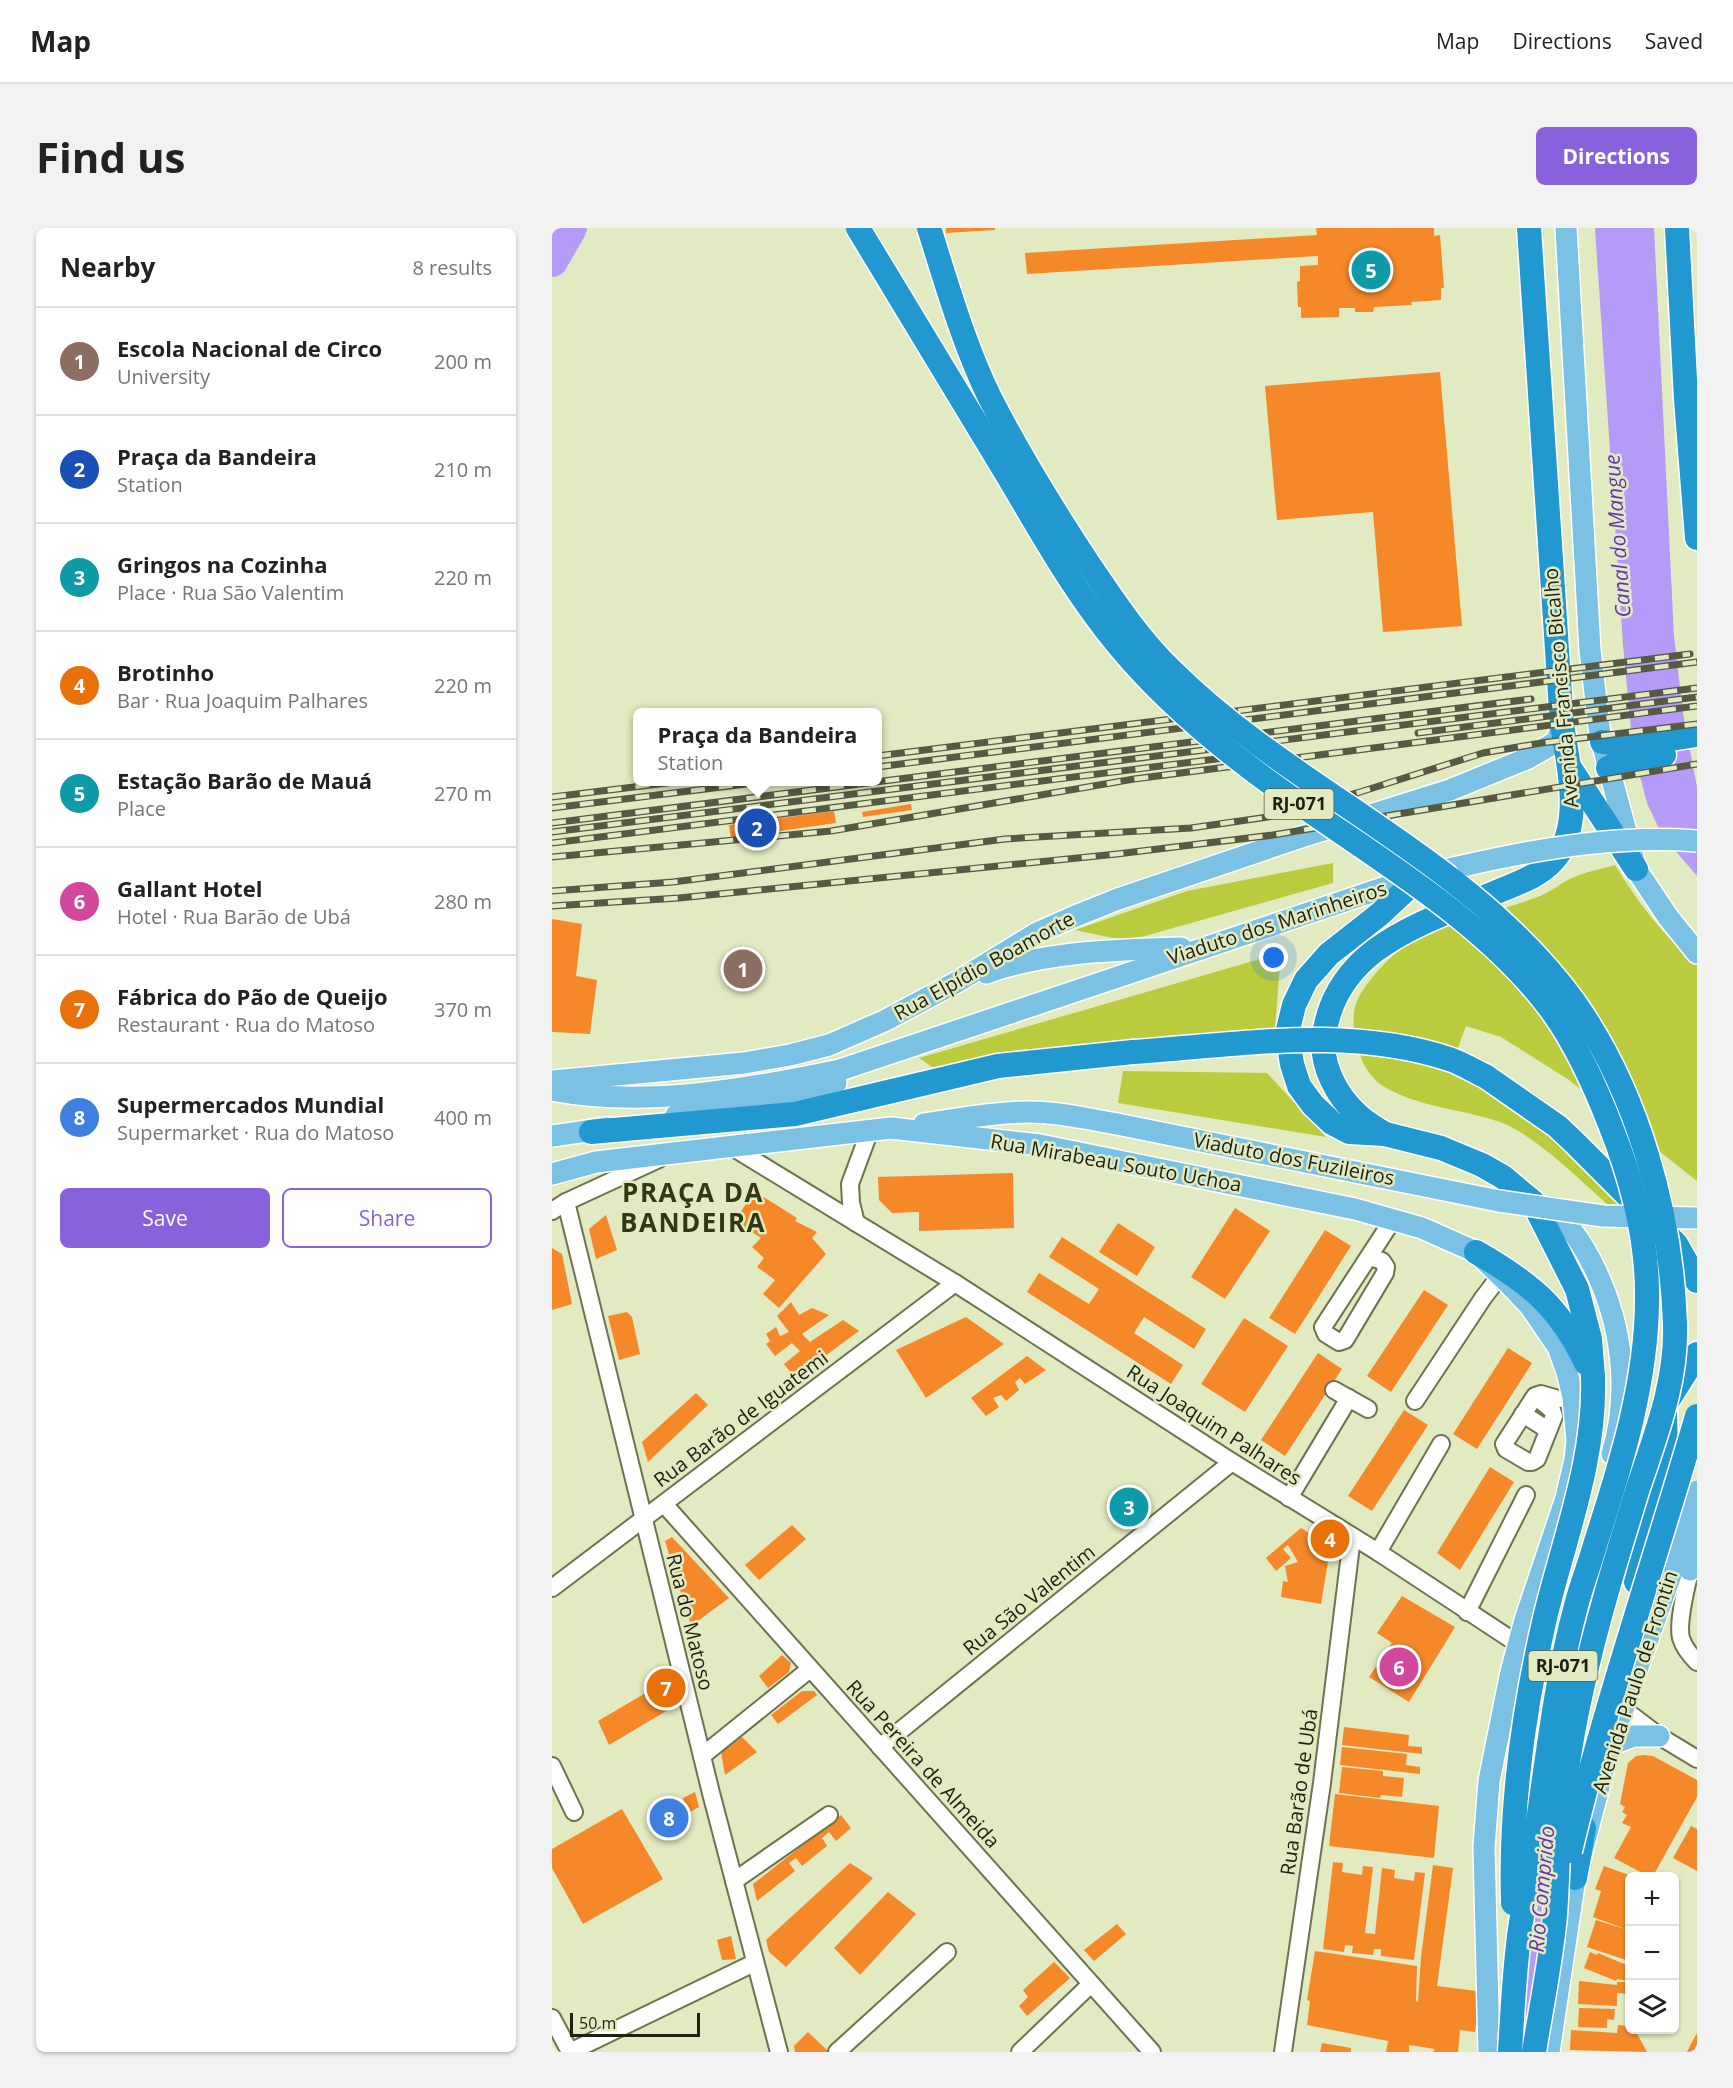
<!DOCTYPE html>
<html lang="en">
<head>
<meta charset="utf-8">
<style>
  :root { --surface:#fff; --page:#f2f2f2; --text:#222; --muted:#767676; --line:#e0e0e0; --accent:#8a61dc }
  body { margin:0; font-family:"Open Sans",sans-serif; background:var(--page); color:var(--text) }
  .controls { position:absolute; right:18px; bottom:18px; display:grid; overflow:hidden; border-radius:9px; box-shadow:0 2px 4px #0004 }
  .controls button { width:54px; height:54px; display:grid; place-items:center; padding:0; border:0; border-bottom:2px solid var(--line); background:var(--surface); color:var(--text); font:30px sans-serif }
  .scale { position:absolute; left:18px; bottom:15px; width:130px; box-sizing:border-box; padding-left:6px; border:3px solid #1e2112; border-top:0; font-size:16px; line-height:21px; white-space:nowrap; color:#1e2112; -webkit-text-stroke:4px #e2eac1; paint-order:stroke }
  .you { position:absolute; left:722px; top:730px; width:21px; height:21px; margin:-15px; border:4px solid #fff; border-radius:50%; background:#1a73e8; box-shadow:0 0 0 9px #1a73e833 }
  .badge { display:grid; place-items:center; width:39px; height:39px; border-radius:50%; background:var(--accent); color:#fff; font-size:20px; font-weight:700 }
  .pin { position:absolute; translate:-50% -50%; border:3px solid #fff; box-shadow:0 2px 6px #0006 }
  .popup { position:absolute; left:81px; top:480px; width:249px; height:78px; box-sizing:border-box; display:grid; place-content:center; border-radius:9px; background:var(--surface); filter:drop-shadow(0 2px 4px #0005); font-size:20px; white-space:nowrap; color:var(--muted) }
  .popup b { font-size:22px; color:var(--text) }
  .popup::after { content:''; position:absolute; left:50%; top:100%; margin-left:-12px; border:12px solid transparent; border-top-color:var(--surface) }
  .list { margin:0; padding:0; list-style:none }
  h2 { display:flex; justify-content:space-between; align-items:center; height:78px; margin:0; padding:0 24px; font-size:26px }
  h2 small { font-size:20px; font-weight:400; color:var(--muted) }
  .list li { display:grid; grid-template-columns:39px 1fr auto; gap:18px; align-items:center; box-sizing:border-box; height:108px; padding:0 24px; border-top:2px solid var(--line) }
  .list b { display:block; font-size:22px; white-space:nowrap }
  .list p { margin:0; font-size:20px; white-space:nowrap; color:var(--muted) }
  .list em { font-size:20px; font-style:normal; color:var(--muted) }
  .actions { display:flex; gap:12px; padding:18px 24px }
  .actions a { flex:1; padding:14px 0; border:2px solid var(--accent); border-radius:9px; text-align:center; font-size:21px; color:var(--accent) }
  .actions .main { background:var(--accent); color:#fff }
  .icon { flex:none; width:33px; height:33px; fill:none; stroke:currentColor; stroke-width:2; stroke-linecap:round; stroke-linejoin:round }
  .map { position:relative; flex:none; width:1145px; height:1824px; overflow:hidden; border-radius:9px }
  header { display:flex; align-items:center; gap:36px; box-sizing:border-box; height:84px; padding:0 30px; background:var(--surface); border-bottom:2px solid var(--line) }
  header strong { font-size:28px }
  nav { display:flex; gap:33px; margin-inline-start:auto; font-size:21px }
  .intro { display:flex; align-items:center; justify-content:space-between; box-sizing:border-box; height:144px; padding:0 36px }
  h1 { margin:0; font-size:42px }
  .button { padding:15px 27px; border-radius:9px; background:var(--accent); color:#fff; font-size:21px; font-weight:700 }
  main { display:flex; gap:36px; padding:0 36px }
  aside { flex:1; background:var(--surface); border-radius:9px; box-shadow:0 2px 4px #0004 }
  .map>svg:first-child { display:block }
</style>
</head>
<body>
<header>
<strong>Map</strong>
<nav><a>Map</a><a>Directions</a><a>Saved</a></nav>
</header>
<div class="intro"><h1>Find us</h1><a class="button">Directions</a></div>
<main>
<aside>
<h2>Nearby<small>8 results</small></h2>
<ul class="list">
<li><span class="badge" style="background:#8d6e63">1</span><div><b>Escola Nacional de Circo</b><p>University</p></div><em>200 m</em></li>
<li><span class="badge" style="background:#1a4fb4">2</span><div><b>Praça da Bandeira</b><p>Station</p></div><em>210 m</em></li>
<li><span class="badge" style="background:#0f9aa8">3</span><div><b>Gringos na Cozinha</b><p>Place · Rua São Valentim</p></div><em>220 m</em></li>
<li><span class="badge" style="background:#e8710a">4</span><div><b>Brotinho</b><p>Bar · Rua Joaquim Palhares</p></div><em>220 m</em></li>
<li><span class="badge" style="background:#0f9aa8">5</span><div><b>Estação Barão de Mauá</b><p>Place</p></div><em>270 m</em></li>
<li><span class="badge" style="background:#d1479c">6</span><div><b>Gallant Hotel</b><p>Hotel · Rua Barão de Ubá</p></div><em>280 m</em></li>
<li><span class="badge" style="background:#e8710a">7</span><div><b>Fábrica do Pão de Queijo</b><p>Restaurant · Rua do Matoso</p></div><em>370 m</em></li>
<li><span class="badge" style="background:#3f7fe0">8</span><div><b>Supermercados Mundial</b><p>Supermarket · Rua do Matoso</p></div><em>400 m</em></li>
</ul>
<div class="actions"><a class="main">Save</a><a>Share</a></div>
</aside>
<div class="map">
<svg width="1145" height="1824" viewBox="0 0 1145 1824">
  <rect width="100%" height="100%" fill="#e2eac1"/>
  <g fill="#bacb3e">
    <path d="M781 635V655L575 713 523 702 635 663Z"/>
    <path d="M1063 637C1086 675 1112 708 1145 737V953L1017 852 949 809 914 798 903 828 982 865 1030 903 1066 961 1070 977 1062 982C1032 956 984 907 948 894 910 881 865 879 831 858 814 847 806 826 803 808 799 781 803 771 820 750 866 691 925 693 988 668 999 664 1009 655 1020 650 1033 644 1049 641 1063 637Z"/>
    <path d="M729 725 723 800 380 839 367 830Z"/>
    <path d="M571 843 715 845 774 909 566 875Z"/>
  </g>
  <path fill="#b59bf7" d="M1043 0H1102L1122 408 1131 485 1145 559V648L1110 607 1095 575 1081 522 1071 417Z"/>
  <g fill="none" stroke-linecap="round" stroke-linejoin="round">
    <g stroke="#b59bf7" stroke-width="32">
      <path d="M0 33 19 0"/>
      <path d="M978 1796 995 1592"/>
    </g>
  </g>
  <g fill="#f58829">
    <path d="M394 0H443V2L394 5Z"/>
    <path d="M764 0H882V8L888 7 892 60H889V72L859 74 860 77 822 79 821 84H803V80H787V89L749 90V79H746L745 54 748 53V38L766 37V28L475 46 473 25 765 7Z"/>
    <path d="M888 144 910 398 831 404 821 284 725 292 713 158Z"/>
    <path d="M359 576 360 582 311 589 310 584Z"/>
    <path d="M282 583 284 595 179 610 177 597Z"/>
    <path d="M0 691 30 696 24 748 45 752 38 806 0 804Z"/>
    <path d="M461 945 462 1000 367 1003V984L340 985 327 972 326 949Z"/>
    <path d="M202 963 245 990 243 993 265 1004 260 1010 274 1026 227 1080 211 1066 223 1052 205 1039 212 1030 200 1019 209 1010 183 993Z"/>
    <path d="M683 980 718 1003 673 1071 639 1049Z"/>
    <path d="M54 987 65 1022 44 1031 37 1001Z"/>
    <path d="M566 995 603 1019 585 1048 547 1024Z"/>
    <path d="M773 1002 799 1018 743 1106 717 1090Z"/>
    <path d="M510 1009 654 1101 642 1121 592 1089 582 1105 631 1137 619 1156 475 1064 487 1045 537 1076 547 1061 497 1029Z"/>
    <path d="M0 1020 10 1026 20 1076 0 1082Z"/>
    <path d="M872 1062 896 1077 839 1164 815 1148Z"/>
    <path d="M239 1074 247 1087 260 1080 277 1087 250 1106 258 1114 291 1092 307 1103 243 1150 232 1136 248 1123 240 1115 223 1128 214 1116 218 1113 214 1106 224 1099 228 1108 237 1104 225 1088Z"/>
    <path d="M75 1084 80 1089 88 1126 67 1132 56 1088Z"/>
    <path d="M414 1089 452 1116 374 1170 344 1122Z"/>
    <path d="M692 1090 736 1118 693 1184 649 1156Z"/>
    <path d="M956 1120 980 1135 925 1221 901 1206Z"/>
    <path d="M766 1125 790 1141 733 1228 709 1212Z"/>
    <path d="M475 1128 494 1142 473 1156 468 1150 463 1154 467 1162 454 1173 449 1167 441 1170 447 1179 434 1188 419 1170Z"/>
    <path d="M144 1165 156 1177 96 1234 90 1214Z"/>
    <path d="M852 1182 876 1197 820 1283 796 1268Z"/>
    <path d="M938 1239 962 1254 908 1342 885 1325Z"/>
    <path d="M574 1266 593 1283 581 1294 563 1275Z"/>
    <path d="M240 1297 254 1311 207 1352 193 1337Z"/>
    <path d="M749 1300 771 1314 776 1320 777 1327 769 1376 729 1369 731 1353 736 1354 733 1338 746 1334 736 1317 731 1321 739 1330 724 1343 714 1330Z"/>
    <path d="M120 1309 177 1370 139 1398 113 1313Z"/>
    <path d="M850 1368 903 1399 857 1474 817 1449 840 1415 825 1405Z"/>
    <path d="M230 1427 239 1435 237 1444 216 1460 207 1448Z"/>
    <path d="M114 1453 121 1479 57 1517 46 1493Z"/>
    <path d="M250 1463H262L265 1467 226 1496 219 1487Z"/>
    <path d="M792 1499 857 1507 856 1518 870 1519V1526L790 1517Z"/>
    <path d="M190 1509 205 1524 173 1547 169 1524Z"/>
    <path d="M790 1519 855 1526 854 1537 868 1539V1546L788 1537Z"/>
    <path d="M1092 1527 1101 1528 1145 1552V1569L1101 1648H1096L1062 1630 1079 1599 1070 1595 1075 1587 1070 1584 1073 1579 1068 1576 1076 1535 1084 1528Z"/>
    <path d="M790 1539 831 1543V1548L852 1550 850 1569 829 1567 828 1570 787 1565Z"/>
    <path d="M143 1564 147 1579 136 1585 131 1570Z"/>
    <path d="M783 1566 887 1578 882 1630 777 1618Z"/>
    <path d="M70 1581 111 1651 31 1696 0 1640V1621Z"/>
    <path d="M289 1587 299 1600 284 1613 277 1604 270 1610 275 1618 250 1638 244 1630 237 1635 243 1643 205 1673 201 1656Z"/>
    <path d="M1139 1598 1145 1601V1643L1121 1630Z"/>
    <path d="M781 1634 791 1635 790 1644 810 1647 811 1638 821 1639 813 1705 823 1706 830 1640 843 1642 842 1650 862 1653 863 1644 873 1645 862 1732 829 1728V1721H822L821 1727 800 1725 801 1718 793 1717 792 1724 771 1721Z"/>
    <path d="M298 1635 321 1650 234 1739 217 1724 214 1712Z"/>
    <path d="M881 1637 901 1640 885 1758 925 1763 926 1781 923 1804 908 1802 906 1824H881L883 1821 857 1817V1824H834L836 1813 755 1797 758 1773 755 1772 763 1723 865 1738 864 1773 866 1774 869 1729Z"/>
    <path d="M1052 1638 1077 1647V1733L1035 1719 1044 1692 1076 1702 1041 1689 1049 1663 1043 1661Z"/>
    <path d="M336 1664 364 1686 308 1747 282 1720Z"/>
    <path d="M565 1696 574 1706 542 1733 532 1722Z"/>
    <path d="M179 1708 184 1731 170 1732 165 1712Z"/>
    <path d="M1038 1724 1045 1727 1046 1725 1077 1738V1753L1065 1751 1064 1753 1032 1740Z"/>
    <path d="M502 1734 518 1750 475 1788 467 1778 476 1769 471 1762Z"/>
    <path d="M1027 1753 1065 1757V1754H1077V1766L1065 1765V1778L1026 1776Z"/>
    <path d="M1027 1780 1063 1781 1062 1792 1055 1791V1800L1026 1799Z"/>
    <path d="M1066 1797 1077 1798V1802H1083L1095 1824 1018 1822 1019 1802 1065 1805Z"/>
    <path d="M256 1804 277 1824H243L242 1818Z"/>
    <path d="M1145 1805V1824H1135L1140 1814Z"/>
    <path d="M770 1815 799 1820V1824H768Z"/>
  </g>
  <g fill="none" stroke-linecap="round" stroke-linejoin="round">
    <g stroke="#6c734e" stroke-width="20">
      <g id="minor">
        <path d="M180 919 403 1055 680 1234 826 1324 975 1422"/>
        <path d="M14 974 159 1565 227 1824"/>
        <path d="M0 983 14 974 107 931"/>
        <path d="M304 995 299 975 298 956 318 902"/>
        <path d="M818 1029 830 1033 834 1039 833 1045 793 1112 787 1114 774 1106 771 1099 840 993"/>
        <path d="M782 1162 816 1181"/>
        <path d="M983 1168 1000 1182 1002 1188 985 1231 980 1234H976L954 1221 952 1216 983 1168 989 1166 1006 1171 1021 1169"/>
        <path d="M863 1173 931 1070 948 1048"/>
        <path d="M971 1186 996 1202"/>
        <path d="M737 1270 797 1170"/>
        <path d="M112 1276 600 1824"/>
        <path d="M826 1324 889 1216"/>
        <path d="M1142 1331C1136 1348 1125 1394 1129 1410 1132 1420 1138 1427 1145 1434"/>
        <path d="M0 1360 403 1055"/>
        <path d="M915 1384 974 1267"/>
        <path d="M1070 1480 1107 1508 1145 1531"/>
        <path d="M328 1519 680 1234"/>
        <path d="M150 1528 258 1441"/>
        <path d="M0 1538 22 1584"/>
        <path d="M182 1653 277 1587"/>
        <path d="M0 1790 18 1824"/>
        <path d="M18 1824 202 1735"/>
        <path d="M285 1824 395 1724"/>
        <path d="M468 1824 539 1756"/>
        <path d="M731 1824 770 1555 800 1309"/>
      </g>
    </g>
    <g stroke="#fff" stroke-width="24">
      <g id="major">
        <path d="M1014 0 1038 422 1048 507 1084 641 1116 689 1145 725"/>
        <path d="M434 745C496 723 564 722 629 720"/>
        <path d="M0 853 192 835 238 827 277 817 332 793 405 754 485 705 521 689 566 671 752 608 898 562 974 531 992 521 1005 513 1010 497"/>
        <path d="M0 862C92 880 197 861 288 842L870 647 915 637"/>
        <path d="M124 887 239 868 284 855"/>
        <path d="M372 896C407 891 443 884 478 884 507 884 536 891 565 896"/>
        <path d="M0 908 55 900"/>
        <path d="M0 946 44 934 339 900 488 917 803 981 870 1000 924 1024 958 1057 978 1078 1006 1119 1015 1144 1021 1169 1025 1213 1023 1232 1014 1270 973 1392 959 1444 937 1553 932 1619 937 1824"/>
        <path d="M986 977C995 983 1005 988 1013 995 1025 1007 1034 1023 1041 1037 1070 1095 1079 1164 1060 1226"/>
        <path d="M1138 1342 1141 1304"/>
        <path d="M985 1473 1011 1388"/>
        <path d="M1058 1517 1082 1508H1107"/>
        <path d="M997 1824 1023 1650 1058 1517 1122 1338 1145 1263"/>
      </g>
    </g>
    <g stroke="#fff" stroke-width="27">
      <g id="highway">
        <path d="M1125 0 1134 171 1145 310"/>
        <path d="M1050 514C1081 519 1114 511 1145 507"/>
        <path d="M1018 540 1084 641"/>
        <path d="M1056 540 1067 535 1112 527"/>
        <path d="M870 647 828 686 777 726 754 752 742 777 735 806 740 836 747 858 761 877 780 895 797 904 833 906 889 920 930 937 951 949 981 974 1025 1061 1038 1111 1041 1149"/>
        <path d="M933 848 1005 898 1022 914 1124 1016 1145 1053"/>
        <path d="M39 904 243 886 446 838 581 824"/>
        <path d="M833 906C824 900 814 895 807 888 785 869 768 837 772 808 784 717 875 694 947 663 969 654 993 646 1007 625 1030 592 1016 534 1010 497L977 0"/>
        <path d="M924 1024C978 1055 1007 1078 1034 1135"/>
        <path d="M1115 1174 1145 1126"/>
        <path d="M1084 1354 1109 1258 1114 1231 1113 1183"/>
        <path d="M1023 1650 1032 1600"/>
      </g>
    </g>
    <use href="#minor" stroke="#fff" stroke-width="16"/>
    <use href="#major" stroke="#7ac1e3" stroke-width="21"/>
    <use href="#highway" stroke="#2298d0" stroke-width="24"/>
    <g stroke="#565a44" stroke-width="7">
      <g id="rail">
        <path d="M866 505 1145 469"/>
        <path d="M325 528 1138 426"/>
        <path d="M325 539 1145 434"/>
        <path d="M0 569 123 554"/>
        <path d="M0 580 210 554"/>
        <path d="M0 595 979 471"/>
        <path d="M0 604 1145 460"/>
        <path d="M0 615 688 528"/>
        <path d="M0 629 279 603 582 551 1145 478"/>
        <path d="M0 663 121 654 453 611 639 600 716 589 805 565 931 525 989 515 1145 496"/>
        <path d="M0 678 127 670 565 626 721 607 1145 536"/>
      </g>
    </g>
    <use href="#rail" stroke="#e2eac1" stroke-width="4.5" stroke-dasharray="14" stroke-linecap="butt"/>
    <g stroke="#fff" stroke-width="24" stroke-linecap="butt">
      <g id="major-bridge">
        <path d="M915 637C990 620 1068 607 1145 613"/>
        <path d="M565 896 947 973 1051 988 1145 990"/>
      </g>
    </g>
    <g stroke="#fff" stroke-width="27" stroke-linecap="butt">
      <g id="highway-bridge">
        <path d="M306 0C356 83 406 166 456 248 491 307 524 367 568 419 618 479 680 529 745 574 831 634 939 698 1001 784 1026 819 1044 860 1059 899 1080 952 1095 1008 1095 1066 1096 1152 1069 1236 1043 1317 1037 1338 1029 1358 1024 1378 1004 1452 996 1526 985 1600 980 1639 970 1678 966 1717 962 1752 960 1788 958 1824"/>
        <path d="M377 0C395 57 412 117 438 170 467 227 501 282 536 335 562 373 587 412 621 444 692 514 778 564 859 622 919 664 979 715 1022 774 1086 865 1119 985 1123 1095 1125 1154 1104 1206 1086 1260 1065 1328 1044 1396 1029 1465 1018 1514 1011 1563 1007 1613 1005 1637 1005 1662 1003 1687 999 1733 989 1779 982 1824"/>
        <path d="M581 824C686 817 798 797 900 832 911 836 922 843 933 848"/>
        <path d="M1018 1623C1053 1476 1103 1333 1145 1188"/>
        <path d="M961 1675C958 1578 971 1484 993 1390 1012 1311 1044 1231 1041 1149"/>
      </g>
    </g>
    <use href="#major-bridge" stroke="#7ac1e3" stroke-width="21"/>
    <use href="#highway-bridge" stroke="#2298d0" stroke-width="24"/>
  </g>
  <g text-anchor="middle" stroke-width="5" stroke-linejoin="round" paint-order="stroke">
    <g fill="#e2eac1" stroke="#595d46" stroke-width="1.5">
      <rect x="712.5" y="561" width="69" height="30" rx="4.5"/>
      <rect x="976.5" y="1423" width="69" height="30" rx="4.5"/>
    </g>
    <g font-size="18" font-weight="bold" fill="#1e2112">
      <text x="747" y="582">RJ-071</text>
      <text x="1011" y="1444">RJ-071</text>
    </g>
    <g font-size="20" fill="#1e2112" stroke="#e2eac1">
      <text transform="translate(1009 460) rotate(-95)" y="7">Avenida Francisco Bicalho</text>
      <text transform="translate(725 695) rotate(-18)" y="7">Viaduto dos Marinheiros</text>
      <text transform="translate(432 738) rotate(-29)" y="7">Rua Elpídio Boamorte</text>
      <text transform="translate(742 931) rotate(11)" y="7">Viaduto dos Fuzileiros</text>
      <text transform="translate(564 935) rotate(10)" y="7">Rua Mirabeau Souto Uchoa</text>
      <text transform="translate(189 1191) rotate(-37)" y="7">Rua Barão de Iguatemi</text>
      <text transform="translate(662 1197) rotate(33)" y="7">Rua Joaquim Palhares</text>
      <text transform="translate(477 1372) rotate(-39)" y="7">Rua São Valentim</text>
      <text transform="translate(138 1394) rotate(76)" y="7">Rua do Matoso</text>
      <text transform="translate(1083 1454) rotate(-72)" y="7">Avenida Paulo de Frontin</text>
      <text transform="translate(371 1536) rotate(48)" y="7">Rua Pereira de Almeida</text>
      <text transform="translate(747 1564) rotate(-82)" y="7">Rua Barão de Ubá</text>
    </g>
    <g font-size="21" font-style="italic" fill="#6531b5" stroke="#e2eac1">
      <text transform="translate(1066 308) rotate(-94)" y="7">Canal do Mangue</text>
      <text transform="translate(990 1661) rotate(-85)" y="7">Rio Comprido</text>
    </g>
    <g font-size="26" font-weight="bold" letter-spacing="1.5" fill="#333814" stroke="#e2eac1">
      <text x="141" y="974">PRAÇA DA<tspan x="141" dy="30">BANDEIRA</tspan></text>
    </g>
  </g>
</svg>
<div class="controls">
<button>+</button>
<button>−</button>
<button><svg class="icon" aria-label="layers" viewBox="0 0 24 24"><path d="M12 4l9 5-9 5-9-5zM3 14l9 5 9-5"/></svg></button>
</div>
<div class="scale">50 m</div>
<div class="you"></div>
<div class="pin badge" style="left:191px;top:741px;background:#8d6e63">1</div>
<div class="pin badge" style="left:205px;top:600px;background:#1a4fb4">2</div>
<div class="popup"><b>Praça da Bandeira</b>Station</div>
<div class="pin badge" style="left:577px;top:1279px;background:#0f9aa8">3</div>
<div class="pin badge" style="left:778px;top:1311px;background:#e8710a">4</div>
<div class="pin badge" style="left:819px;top:42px;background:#0f9aa8">5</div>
<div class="pin badge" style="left:847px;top:1439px;background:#d1479c">6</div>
<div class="pin badge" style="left:114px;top:1460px;background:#e8710a">7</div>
<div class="pin badge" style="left:117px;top:1590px;background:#3f7fe0">8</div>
</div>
</main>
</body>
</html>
